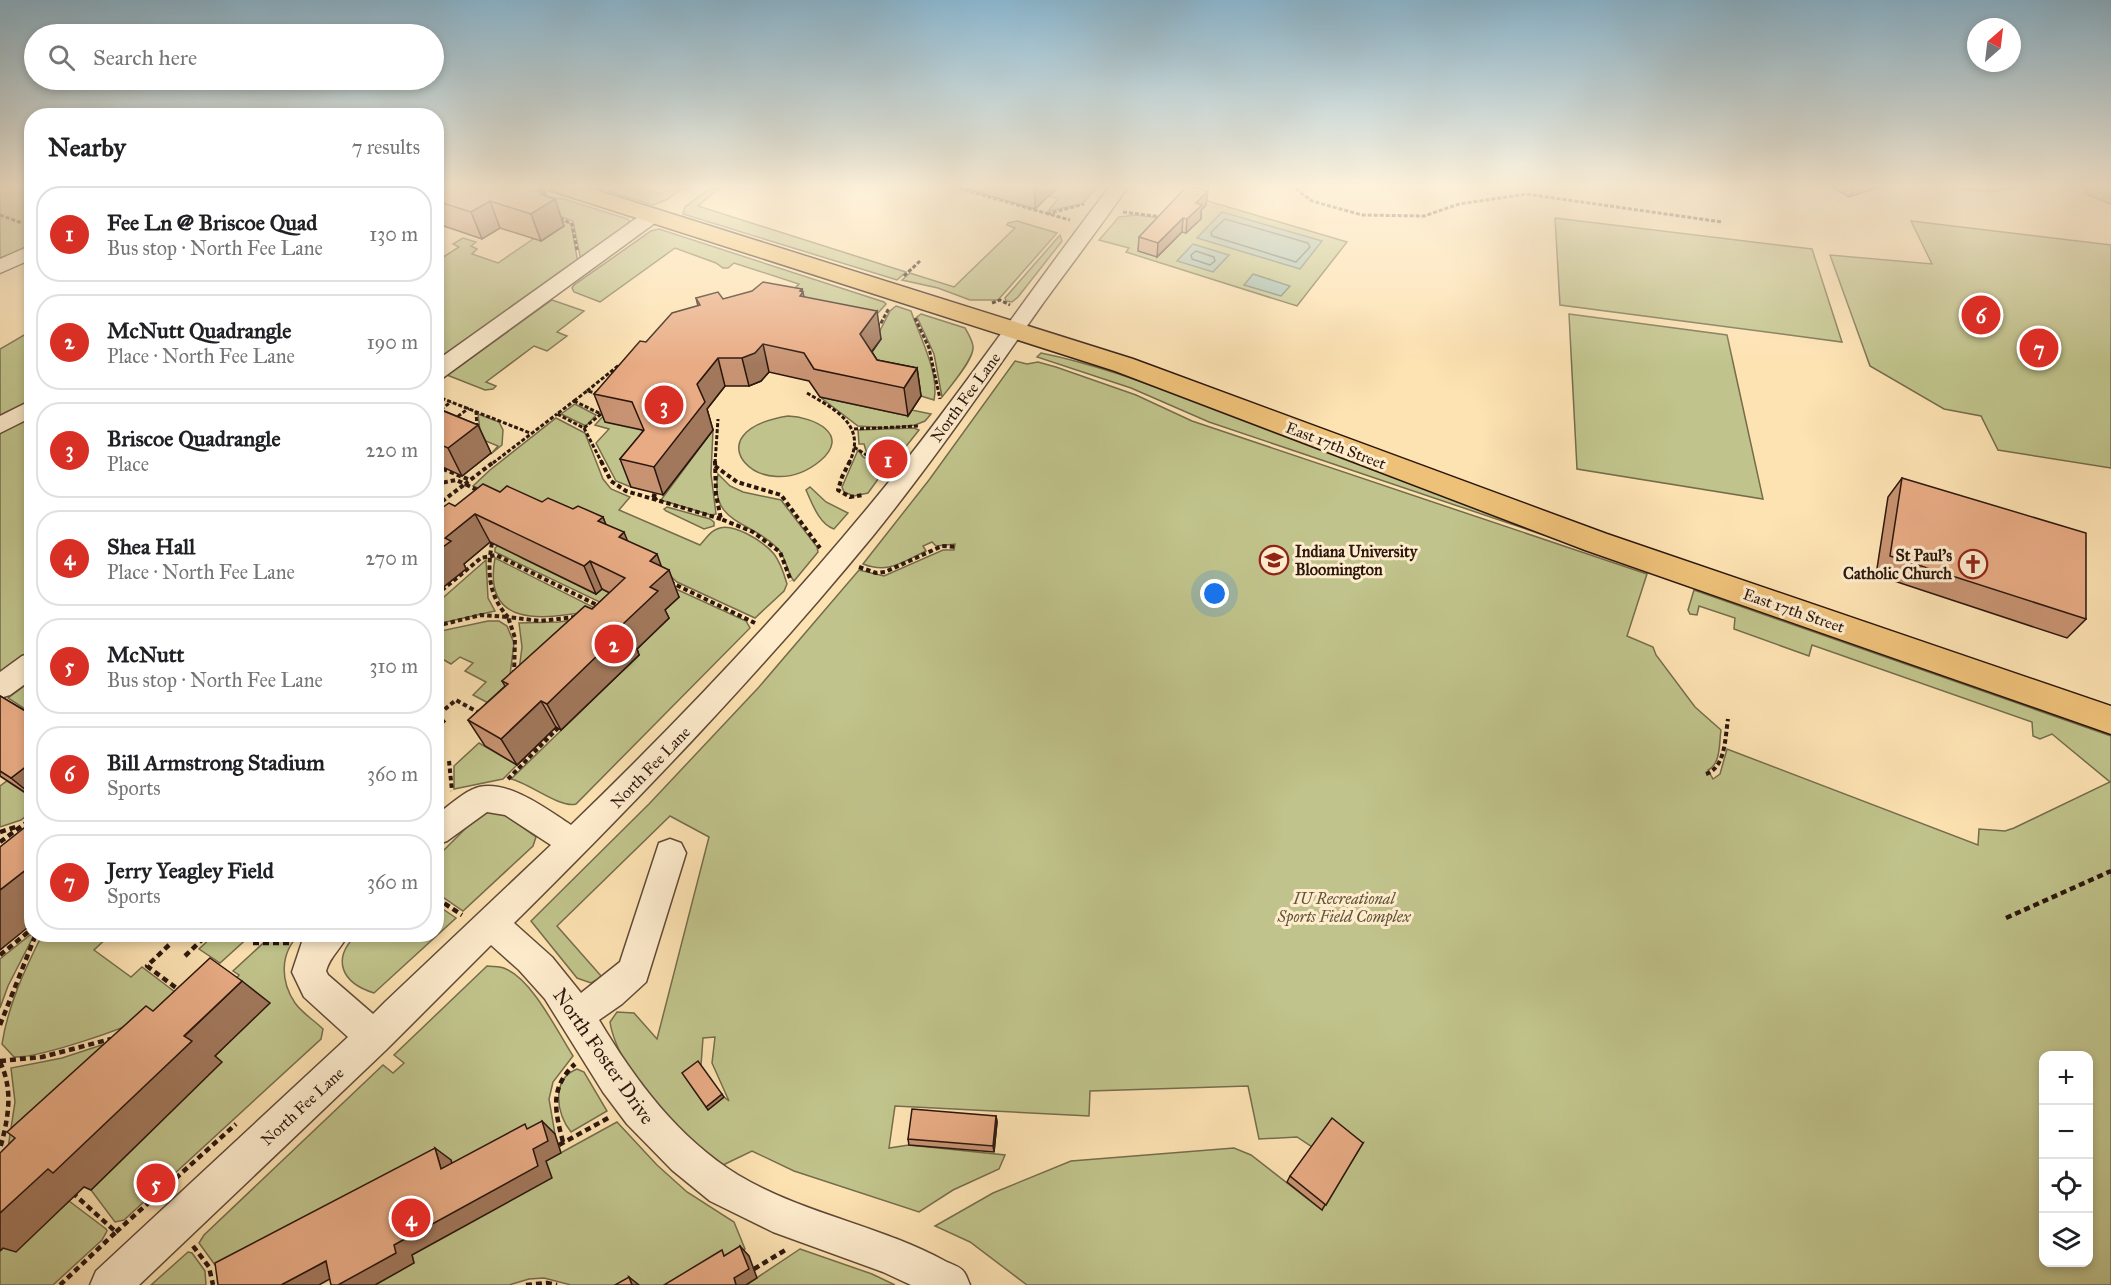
<!DOCTYPE html>
<html lang="en">
<head>
<meta charset="utf-8">
<style>
  :root { --surface:#fff; --page:#f2f2f2; --text:#202124; --muted:#757577; --line:#e0e0e0; --accent:#d93025 }
  body { margin:0; font-family:"IM FELL Great Primer",serif; background:var(--page); color:var(--text) }
  .controls { position:absolute; right:18px; bottom:18px; display:grid; overflow:hidden; border-radius:12px; box-shadow:0 3px 9px #0003 }
  .controls button { width:54px; height:54px; display:grid; place-items:center; padding:0; border:0; border-bottom:2px solid var(--line); background:var(--surface); color:var(--text); font:30px sans-serif }
  .compass { position:absolute; left:1967px; top:18px; width:54px; height:54px; border-radius:50%; background:var(--surface); box-shadow:0 3px 9px #0003; rotate:28deg }
  .you { position:absolute; left:1215px; top:594px; width:21px; height:21px; margin:-15px; border:4px solid #fff; border-radius:50%; background:#1a73e8; box-shadow:0 0 0 9px #1a73e833 }
  .badge { display:grid; place-items:center; width:39px; height:39px; border-radius:50%; background:var(--accent); color:#fff; font-size:20px; font-weight:700 }
  .pin { position:absolute; translate:-50% -50%; border:3px solid #fff; box-shadow:0 2px 6px #0006 }
  .list { margin:0; padding:0; list-style:none }
  h2 { display:flex; justify-content:space-between; align-items:center; height:78px; margin:0; padding:0 24px; font-size:26px }
  h2 small { font-size:20px; font-weight:400; color:var(--muted) }
  .list li { display:grid; grid-template-columns:39px 1fr auto; gap:18px; align-items:center; box-sizing:border-box; height:96px; margin:0 12px 12px; padding:0 12px; border:2px solid var(--line); border-radius:24px }
  .list b { display:block; font-size:22px; white-space:nowrap }
  .list p { margin:0; font-size:20px; white-space:nowrap; color:var(--muted) }
  .list em { font-size:20px; font-style:normal; color:var(--muted) }
  .icon { flex:none; width:33px; height:33px; fill:none; stroke:currentColor; stroke-width:2; stroke-linecap:round; stroke-linejoin:round }
  .map { position:relative; flex:none; width:2111px; height:1285px; overflow:hidden }
  .search { position:absolute; background:var(--surface); box-shadow:0 3px 9px #0003; left:24px; top:24px; width:420px; height:66px; display:flex; align-items:center; gap:15px; box-sizing:border-box; padding:0 21px; border-radius:33px; color:var(--muted); font-size:22px }
  .panel { position:absolute; background:var(--surface); box-shadow:0 3px 9px #0003; left:24px; top:108px; width:420px; height:834px; border-radius:24px }
  .map>svg:first-child { display:block }
</style>
</head>
<body>
<div class="map">
<svg width="2111" height="1285" viewBox="0 0 2111 1285">
  <rect width="100%" height="100%" fill="#fde2b2"/>
  <filter id="stains"><feTurbulence type="fractalNoise" baseFrequency=".00333" numOctaves="4"/><feColorMatrix values="0 0 0 0 .2 0 0 0 0 .09 0 0 0 0 .02 0 0 0 .5 -.17"/></filter>
  <radialGradient id="worn" r=".72"><stop offset=".6" stop-color="#630" stop-opacity="0"/><stop offset="1" stop-color="#630" stop-opacity=".3"/></radialGradient>
  <g fill="#c0c38b" stroke="#766c4c" stroke-width="1.5" fill-rule="evenodd">
    <path d="M0 185H31V253L0 269Z"/>
    <path d="M590 185H632L660 194 675 185H688L666 200 653 205Z"/>
    <path d="M715 185H723L698 206 906 272 897 280 683 214 685 207Z"/>
    <path d="M1060 185H1099L1082 204 1048 211 1058 199 1049 196Z"/>
    <path d="M1933 185H2029L1990 192Z"/>
    <path d="M2083 185H2111V204L2085 194Z"/>
    <path d="M1184 194 1347 242 1297 306 1126 252 1129 248 1099 240 1119 217 1136 215 1160 218Z"/>
    <path d="M548 198 564 199 628 219 630 223 581 261 573 221 529 205Z"/>
    <path d="M549 215 571 224 578 263 437 364V261L459 247 453 244 463 238 476 242 471 246 477 249 472 254 498 263 533 239Z"/>
    <path d="M1555 218 1812 249 1842 342 1560 305Z"/>
    <path d="M1017 221 1057 233 998 300H970L938 288 902 280 910 273 954 287 1015 228 1007 225 1008 223Z"/>
    <path d="M1911 221 2111 245V468L1998 450 1981 416 1944 409 1870 366 1830 255 1932 264Z"/>
    <path d="M659 229 884 302 886 304 878 313 864 310 857 318 791 292 799 284 734 263 728 268H723L716 263 675 248 600 302 574 292 572 288 574 285 651 231Z"/>
    <path d="M1060 235 1062 241 1018 297 1012 302 1006 301 1005 298Z"/>
    <path d="M552 300 584 311 557 332 567 336 547 351 534 346 486 382 496 386 493 389 485 390 447 375Z"/>
    <path d="M896 306 911 311C919 335 940 374 934 400L921 396 864 362 890 311Z"/>
    <path d="M921 314 965 328C968 333 972 340 973 346 975 358 950 387 942 397L934 354 917 317Z"/>
    <path d="M1569 314 1727 335 1763 499 1577 469Z"/>
    <path d="M31 331V655L0 677V349Z"/>
    <path d="M1041 353C1111 367 1180 397 1248 421 1389 471 1528 525 1668 577L1209 422 1131 388 1037 357Z"/>
    <path d="M1015 361 1027 364 1038 362 1056 367 1136 395 1192 421 1647 574 1627 636 1653 647 1656 655 1695 707 1721 730C1719 743 1721 764 1708 770L1713 779 1720 774 1727 749 1978 845 1979 829 2005 831 2014 828 2110 782 2052 734 2040 739 2033 736 2032 722 1812 645 1809 656 1734 629 1735 618 1699 606 1697 615 1690 614 1688 610 1694 590 2111 736V1285H1027L970 1242 935 1226 993 1193 1071 1161 1234 1148 1251 1155 1322 1210 1312 1147 1297 1137 1259 1139 1248 1086 1090 1091 1089 1116 895 1106 889 1148 909 1145 1005 1155 999 1169 953 1190 919 1212 794 1171 752 1151 723 1165C703 1148 672 1127 656 1107 638 1086 614 1049 610 1022L617 1012 634 1013 657 1039 709 837 670 816 557 926 602 977 591 983 577 978 531 921 649 804 759 687 859 570 884 576 943 550H954L955 544 936 546 932 542 923 546 926 551C902 562 889 574 863 564L929 480ZM715 1037 712 1063 729 1101 724 1097 708 1110 685 1077 701 1065 703 1038ZM2044 1056H2088V1262H2044Z"/>
    <path d="M820 397 908 416 912 410 931 414 925 421 915 425 889 428 858 426Z"/>
    <path d="M575 404 596 415 586 426 561 414Z"/>
    <path d="M606 413 642 430 654 458 631 487 616 481 596 443 609 429 595 425Z"/>
    <path d="M478 414 499 422 503 430 502 445 491 454 498 446 481 439Z"/>
    <path d="M788 416C813 417 852 434 820 461 762 509 688 432 788 416Z"/>
    <path d="M556 418 585 433 603 479 611 489 630 497 619 510 700 545C705 540 710 531 717 529 732 521 764 542 774 554 781 563 784 574 787 584L784 591 755 618 677 582 662 568 473 486 490 470Z"/>
    <path d="M914 428 919 430 900 454 885 452 878 460 867 454 864 444H859L858 430Z"/>
    <path d="M713 430 711 474 716 514 711 515 661 500Z"/>
    <path d="M858 450 863 457 886 468 868 493 854 496 844 492 842 487Z"/>
    <path d="M718 474 730 486 743 492 781 500 817 547 818 552 794 581C786 572 787 557 777 548 751 520 709 525 718 474Z"/>
    <path d="M810 487 826 502 848 513 834 529C819 524 812 503 806 490Z"/>
    <path d="M667 507 710 519 714 522V526L704 529 666 511 664 509Z"/>
    <path d="M502 542 522 558 596 594 602 589 622 599 608 606 495 552V548Z"/>
    <path d="M495 558 599 610C553 617 481 634 495 558Z"/>
    <path d="M486 560 488 598 495 611 437 624V603Z"/>
    <path d="M665 584 746 621 750 628 576 804C561 809 529 783 511 779L639 655 634 652 661 614Z"/>
    <path d="M598 616 516 694 522 647 519 623 559 622Z"/>
    <path d="M488 621H499L507 626 514 643 507 699 498 708 473 695 486 682 465 671 473 663 460 657 451 664 437 656 436 632Z"/>
    <path d="M31 681V713L8 698Z"/>
    <path d="M479 743 517 765 503 779 454 789V766Z"/>
    <path d="M7 781 31 797V812L21 820 0 827V786Z"/>
    <path d="M485 809 500 811 536 837 533 846 463 911 437 893 436 858Z"/>
    <path d="M437 905 456 918 374 993C342 983 331 960 356 935L436 934Z"/>
    <path d="M30 935H33V937L8 986 0 1008V959Z"/>
    <path d="M42 935H110L94 950 131 977 142 967 175 992C168 999 160 1008 151 1014 129 1028 39 1058 14 1057L2 1044C8 1005 25 969 42 935Z"/>
    <path d="M214 935H251L220 963 199 949Z"/>
    <path d="M272 935H299C280 953 280 981 295 1003 302 1013 315 1021 323 1029L321 1039 124 1220 115 1222 91 1190 221 1062 215 1056 269 1003 236 979 239 975 233 971Z"/>
    <path d="M487 966C493 967 500 966 506 969 533 981 557 1031 573 1056L553 1082 549 1099 555 1134 457 1181 451 1160 231 1256 215 1265 199 1243 204 1235 383 1065 393 1073 404 1063 394 1055Z"/>
    <path d="M120 1039 8 1148 15 1102 11 1068 62 1058Z"/>
    <path d="M577 1069 584 1072 607 1111 571 1132C556 1114 551 1079 577 1069Z"/>
    <path d="M617 1122 657 1165 687 1192 734 1222 745 1249 690 1285H571L544 1278 529 1279 509 1285H375L414 1263 412 1255 546 1161Z"/>
    <path d="M69 1201 106 1229 107 1231 102 1240 53 1285H0V1251Z"/>
    <path d="M800 1249 872 1274 895 1285H746Z"/>
    <path d="M188 1252 192 1253 205 1271 206 1285H151Z"/>
  </g>
  <g fill="#a0bdb1" stroke="#717a6f" stroke-width="1.5">
    <path d="M1222 212 1322 241 1300 269 1197 238Z"/>
    <path d="M1193 244 1229 255 1213 272 1177 261Z"/>
    <path d="M1253 274 1290 286 1281 296 1244 285Z"/>
  </g>
  <g fill="none" stroke-linecap="round" stroke-linejoin="round">
    <g stroke="#666a5f" stroke-width="1.5">
      <path d="M1225 219 1308 243 1310 247 1296 262 1212 236 1211 232Z"/>
      <path d="M1196 251 1214 257 1215 261 1210 265 1192 259 1191 255Z"/>
    </g>
    <g stroke="#604936" stroke-width="3">
      <g id="minor">
        <path d="M1111 185H1129C1101 226 1070 266 1041 306 986 384 932 463 872 537 760 673 638 800 514 923L552 957 581 993 620 962 659 843 670 839 681 843 686 853 646 982 622 1004 599 1020C635 1080 678 1138 738 1175 803 1214 879 1225 945 1261 951 1264 961 1267 964 1272 967 1276 968 1281 970 1285H911L883 1272 773 1232 710 1201 672 1170 627 1124 603 1092 545 999 519 970 491 945 386 1050 139 1285H90L96 1271 348 1037 304 997 292 972 302 942 310 934H348C342 948 330 956 326 971L328 975 373 1014 385 1002 551 845 505 815 487 812 447 841 436 845V815C449 806 464 791 479 787 509 780 548 810 571 825 683 717 790 604 888 483 966 387 1035 283 1111 185Z"/>
        <path d="M652 210 659 212 661 216 659 220 444 377 436 379V361L645 212Z"/>
        <path d="M32 245V259L0 273V259Z"/>
        <path d="M32 400V417L0 433V416Z"/>
        <path d="M32 653V679L10 695 0 698V672L22 656Z"/>
      </g>
    </g>
    <g stroke="#2b160d" stroke-width="3">
      <path id="major" d="M546 185H580L1133 359 1607 534 2111 706V734L1585 550 1115 371 549 190Z"/>
    </g>
    <g stroke="#2b160d" stroke-width="3" stroke-dasharray="4 2" stroke-linecap="butt">
      <path d="M947 185 1070 220"/>
      <path d="M1291 185 1312 201 1362 215 1424 216 1459 204 1526 194 1722 222"/>
      <path d="M1123 212 1163 217"/>
      <path d="M1047 214 1084 204"/>
      <path d="M0 215 22 223"/>
      <path d="M560 218 572 224 577 250"/>
      <path d="M904 276 920 261"/>
      <path d="M992 303 1000 300 1010 305"/>
      <path d="M915 318 929 348 940 399"/>
      <path d="M876 324 880 325 889 308"/>
      <path d="M587 391 619 365"/>
      <path d="M807 393C834 409 868 425 849 463"/>
      <path d="M436 396 530 433"/>
      <path d="M574 401 587 391 600 394"/>
      <path d="M574 401 601 414 584 428 557 414Z"/>
      <path d="M476 411 477 428"/>
      <path d="M436 413 451 402"/>
      <path d="M453 420 469 408"/>
      <path d="M584 428 602 463"/>
      <path d="M854 429 919 426"/>
      <path d="M854 447 879 463"/>
      <path d="M493 463 557 414"/>
      <path d="M715 463 718 419"/>
    </g>
    <g stroke="#2b160d" stroke-width="4" stroke-dasharray="4.5 3" stroke-linecap="butt">
      <path d="M601 461 611 481 626 491 721 519"/>
      <path d="M715 461 716 495 721 519 753 532 780 552 791 581"/>
      <path d="M850 461 842 477 838 490 850 497 863 495"/>
      <path d="M875 461 890 467"/>
      <path d="M436 466 470 480"/>
      <path d="M715 466 737 482 781 495 820 548"/>
      <path d="M436 484 456 480 465 484 495 461"/>
      <path d="M652 495 658 497 654 500"/>
      <path d="M436 506 465 484 479 491"/>
      <path d="M492 543C487 571 488 595 508 617L540 621 576 617"/>
      <path d="M859 567 876 573 885 572 942 546 957 547"/>
      <path d="M670 582 755 623"/>
      <path d="M436 595 481 558 496 555 599 606"/>
      <path d="M436 626 481 615 508 617 515 638 514 675"/>
      <path d="M439 714 456 700 481 714"/>
      <path d="M436 728 446 719"/>
      <path d="M449 761 452 791"/>
      <path d="M1706 774C1726 767 1725 737 1728 719"/>
      <path d="M508 779 558 728"/>
      <path d="M28 821 32 818"/>
    </g>
    <g stroke="#2b160d" stroke-width="4.5" stroke-dasharray="6 4" stroke-linecap="butt">
      <path d="M0 832 19 826"/>
      <path d="M0 842 30 820"/>
      <path d="M436 898 462 915"/>
      <path d="M2006 918 2111 871"/>
      <path d="M253 943H292"/>
      <path d="M169 945 147 966 179 990"/>
      <path d="M0 955 32 929"/>
      <path d="M185 956 208 934"/>
      <path d="M0 1025 36 934"/>
      <path d="M0 1061 42 1057 111 1039"/>
      <path d="M0 1062C14 1091 8 1119 0 1149"/>
      <path d="M563 1142C555 1111 549 1088 575 1064"/>
      <path d="M559 1145 610 1117"/>
      <path d="M116 1232 236 1124"/>
      <path d="M193 1246 209 1267 213 1285"/>
      <path d="M754 1269 787 1249"/>
      <path d="M60 1285 116 1232 75 1195"/>
      <path d="M526 1285 547 1283 557 1285"/>
    </g>
    <use href="#minor" fill="#feeccd" fill-rule="evenodd"/>
    <use href="#major" fill="#eec179" fill-rule="evenodd"/>
  </g>
  <g fill="#c89372" stroke="#2b160d" stroke-width="1.5">
    <path d="M436 185H540L564 226 541 241 500 228 482 239 438 224 436 221Z"/>
    <path d="M952 185H1060L1035 209Z"/>
    <path d="M1828 185H1885L1849 197Z"/>
    <path d="M1206 205 1201 210V219L1186 233 1182 232 1157 257 1138 251 1139 237Z"/>
    <path d="M802 289 804 297 881 339 872 352 877 360 917 368 921 396 908 416 820 397 809 381 769 372 761 381 749 386H725L707 409 713 430 663 495 631 487 620 459 643 432 642 430 605 422 594 394 646 342 698 306 696 298 723 299Z"/>
    <path d="M436 400 442 410 478 425 491 453 462 476 436 464Z"/>
    <path d="M1902 478 2086 619 2067 638 1876 575 1888 497Z"/>
    <path d="M500 492 603 517 605 524 661 566 679 597 665 610 669 618 637 649 639 655 561 730 556 727 517 765 485 746 468 720 505 686 502 681 592 609 610 593 602 589 596 594 490 542 464 564 466 569 436 593V512Z"/>
    <path d="M0 696 32 715V797L0 776Z"/>
    <path d="M996 1116 997 1122 994 1152 909 1145 908 1139Z"/>
    <path d="M1363 1143 1322 1210 1287 1182 1290 1176Z"/>
  </g>
  <g fill="#a2785c" stroke="#2b160d" stroke-width="1.5">
    <path d="M1035 185H1060L1035 209Z"/>
    <path d="M1856 185H1885L1849 197Z"/>
    <path d="M543 186 549 203 555 199 564 226 541 241 531 214 537 190Z"/>
    <path d="M1208 191 1206 205 1201 210V219L1186 233 1187 219 1196 203Z"/>
    <path d="M490 201 500 228 482 239 471 212Z"/>
    <path d="M1183 218 1182 232 1157 257 1158 243Z"/>
    <path d="M877 311 881 339 864 362 860 334Z"/>
    <path d="M763 344 769 372 761 381 749 386 742 358Z"/>
    <path d="M718 358 725 386 707 409 713 430 663 495 654 467 697 384Z"/>
    <path d="M917 368 921 396 908 416 904 388Z"/>
    <path d="M436 400 448 423 436 427Z"/>
    <path d="M478 425 491 453 462 476 448 448Z"/>
    <path d="M475 514 490 542 464 564 466 569 436 593V552L445 538Z"/>
    <path d="M603 517 614 545 598 521Z"/>
    <path d="M624 532 635 560 619 537Z"/>
    <path d="M657 554 664 574 669 570 679 597 665 610 669 618 637 649 639 655 561 730 547 704 622 625 650 561Z"/>
    <path d="M590 561 602 589 596 594 584 566Z"/>
    <path d="M541 701 556 727 517 765 501 739Z"/>
    <path d="M32 762V795L11 778Z"/>
    <path d="M32 865V916L30 917 32 919V924L0 950V890Z"/>
    <path d="M219 934H228L224 938Z"/>
    <path d="M242 981 270 1003 215 1056 222 1062 91 1190 84 1187 16 1252 3 1248 0 1251V1213Z"/>
    <path d="M722 1094 724 1097 708 1110 706 1107Z"/>
    <path d="M996 1116 997 1122 994 1152 993 1146Z"/>
    <path d="M542 1121 555 1134 561 1153 546 1161 552 1178 412 1255 414 1263 375 1285H338L394 1245 533 1149Z"/>
    <path d="M435 1148 451 1160 457 1181 441 1169Z"/>
    <path d="M740 1246 749 1256 757 1278 746 1285H736L734 1278Z"/>
    <path d="M326 1261 346 1270 319 1285H281Z"/>
    <path d="M629 1277 639 1285H632Z"/>
  </g>
  <g fill="#e8ab84" stroke="#2b160d" stroke-width="1.5">
    <path d="M445 185H540L543 186 537 190 544 192 540 194 555 199 531 214 490 201 471 212 436 201V191Z"/>
    <path d="M1188 185 1208 191 1196 203 1202 205 1187 219 1183 218 1158 243 1139 237Z"/>
    <path d="M763 282 802 289 800 291 803 292 800 296 877 311 860 334 877 360 917 368 904 388 814 369 804 353 763 344 755 353 742 358H718L697 384 705 402 654 467 620 459 644 430 632 402 594 394 640 341 646 342 672 313 700 305 696 298 718 292 723 299 752 291Z"/>
    <path d="M436 408 478 425 448 448 436 443Z"/>
    <path d="M1902 478 2086 533V619L1890 556Z"/>
    <path d="M483 484 500 492 507 486 542 502 548 498 573 509 578 506 603 517 598 521 624 532 619 537 657 554 650 561 669 570 650 587 658 591 622 625 627 627 547 704 541 701 501 739 468 720 508 684 502 681 585 606 592 609 625 578 590 561 584 566 475 514 445 538 451 541 436 552V512L449 503 455 506Z"/>
    <path d="M0 696 32 715V762L11 778 0 771Z"/>
    <path d="M24 828 32 833V865L0 890V847Z"/>
    <path d="M210 958 242 981 184 1036 192 1041 53 1173 48 1169 0 1213V1153L15 1138 7 1132 146 1006 153 1011Z"/>
    <path d="M698 1061 722 1094 706 1107 682 1073Z"/>
    <path d="M912 1109 996 1116 993 1146 908 1139Z"/>
    <path d="M1332 1118 1363 1143 1326 1205 1290 1176Z"/>
    <path d="M542 1121 548 1141 533 1149 538 1166 394 1245 396 1253 338 1285H331L326 1261 281 1285H218L215 1263 435 1148 441 1169 525 1124 527 1129Z"/>
    <path d="M740 1246 749 1269 734 1278 736 1285H664L722 1250 724 1256Z"/>
    <path d="M629 1277 632 1285H615Z"/>
  </g>
  <linearGradient id="sky" x2="0" y2="1"><stop stop-color="#8bb8d2"/><stop offset="0.51" stop-color="#fef2dc"/><stop offset="1" stop-color="#fef2dc" stop-opacity="0"/></linearGradient>
  <rect width="2111" height="365" fill="url(#sky)"/>
  <defs>
    <g id="university-ring" transform="scale(1.5)"><circle r="9.5" fill="#feeccd" stroke="#8f2418" stroke-width="1.5"/><path d="M0-5L7-2L0 1L-7-2ZM-4 1L0 2.5L4 1V4Q0 6-4 4Z" fill="#8f2418"/></g>
    <g id="church-ring" transform="scale(1.5)"><circle r="9.5" fill="#feeccd" stroke="#8f2418" stroke-width="1.5"/><path d="M-1.2-6h2.4v3.5h3.3v2.4h-3.3V6h-2.4V-.1h-3.3v-2.4h3.3Z" fill="#8f2418"/></g>
  </defs>
  <g fill-rule="evenodd">
    <use href="#university-ring" x="1274" y="560"/>
    <use href="#church-ring" x="1973" y="564"/>
  </g>
  <g text-anchor="middle" stroke-width="6" stroke-linejoin="round" paint-order="stroke">
    <g font-size="16" fill="#2b160d" stroke="#feeccd">
      <text transform="translate(965 397) rotate(-54)" y="6">North Fee Lane</text>
      <text transform="translate(1336 445) rotate(21)" y="6">East 17th Street</text>
      <text transform="translate(1794 610) rotate(19)" y="6">East 17th Street</text>
      <text transform="translate(650 767) rotate(-46)" y="6">North Fee Lane</text>
      <text transform="translate(302 1106) rotate(-43)" y="6">North Fee Lane</text>
    </g>
    <g font-size="16" font-weight="bold" fill="#2b160d" stroke="#feeccd" text-anchor="start">
      <text x="1295" y="557">Indiana University<tspan x="1295" dy="18">Bloomington</tspan></text>
      <text x="1952" y="561" text-anchor="end">St Paul's<tspan x="1952" dy="18">Catholic Church</tspan></text>
    </g>
    <g font-size="16" font-style="italic" fill="#5f5339" stroke="#feeccd">
      <text x="1344" y="904">IU Recreational<tspan x="1344" dy="18">Sports Field Complex</tspan></text>
    </g>
    <g font-size="20" fill="#2b160d" stroke="#feeccd">
      <text transform="translate(604 1056) rotate(55)" y="7">North Foster Drive</text>
    </g>
  </g>
  <rect width="100%" height="100%" filter="url(#stains)"/>
  <rect width="100%" height="100%" fill="url(#worn)"/>
</svg>
<div class="controls">
<button>+</button>
<button>−</button>
<button><svg class="icon" aria-label="locate" viewBox="0 0 24 24"><circle cx="12" cy="12" r="6"/><path d="M12 2v4M12 18v4M2 12h4M18 12h4"/></svg></button>
<button><svg class="icon" aria-label="layers" viewBox="0 0 24 24"><path d="M12 4l9 5-9 5-9-5zM3 14l9 5 9-5"/></svg></button>
</div>
<svg class="compass" viewBox="-18 -18 36 36"><path d="M0-13l5 13h-10z" fill="#e53935"/><path d="M0 13l5-13h-10z" fill="#757577"/></svg>
<div class="you"></div>
<div class="pin badge" style="left:888px;top:459px">1</div>
<div class="pin badge" style="left:614px;top:644px">2</div>
<div class="pin badge" style="left:664px;top:405px">3</div>
<div class="pin badge" style="left:411px;top:1218px">4</div>
<div class="pin badge" style="left:156px;top:1183px">5</div>
<div class="pin badge" style="left:1981px;top:315px">6</div>
<div class="pin badge" style="left:2039px;top:348px">7</div>
<div class="search"><svg class="icon" aria-label="search" viewBox="0 0 24 24"><circle cx="10" cy="10" r="6"/><path d="M15 15l6 6"/></svg>Search here</div>
<section class="panel">
<h2>Nearby<small>7 results</small></h2>
<ul class="list">
<li><span class="badge">1</span><div><b>Fee Ln @ Briscoe Quad</b><p>Bus stop · North Fee Lane</p></div><em>130 m</em></li>
<li><span class="badge">2</span><div><b>McNutt Quadrangle</b><p>Place · North Fee Lane</p></div><em>190 m</em></li>
<li><span class="badge">3</span><div><b>Briscoe Quadrangle</b><p>Place</p></div><em>220 m</em></li>
<li><span class="badge">4</span><div><b>Shea Hall</b><p>Place · North Fee Lane</p></div><em>270 m</em></li>
<li><span class="badge">5</span><div><b>McNutt</b><p>Bus stop · North Fee Lane</p></div><em>310 m</em></li>
<li><span class="badge">6</span><div><b>Bill Armstrong Stadium</b><p>Sports</p></div><em>360 m</em></li>
<li><span class="badge">7</span><div><b>Jerry Yeagley Field</b><p>Sports</p></div><em>360 m</em></li>
</ul>
</section>
</div>
</body>
</html>
